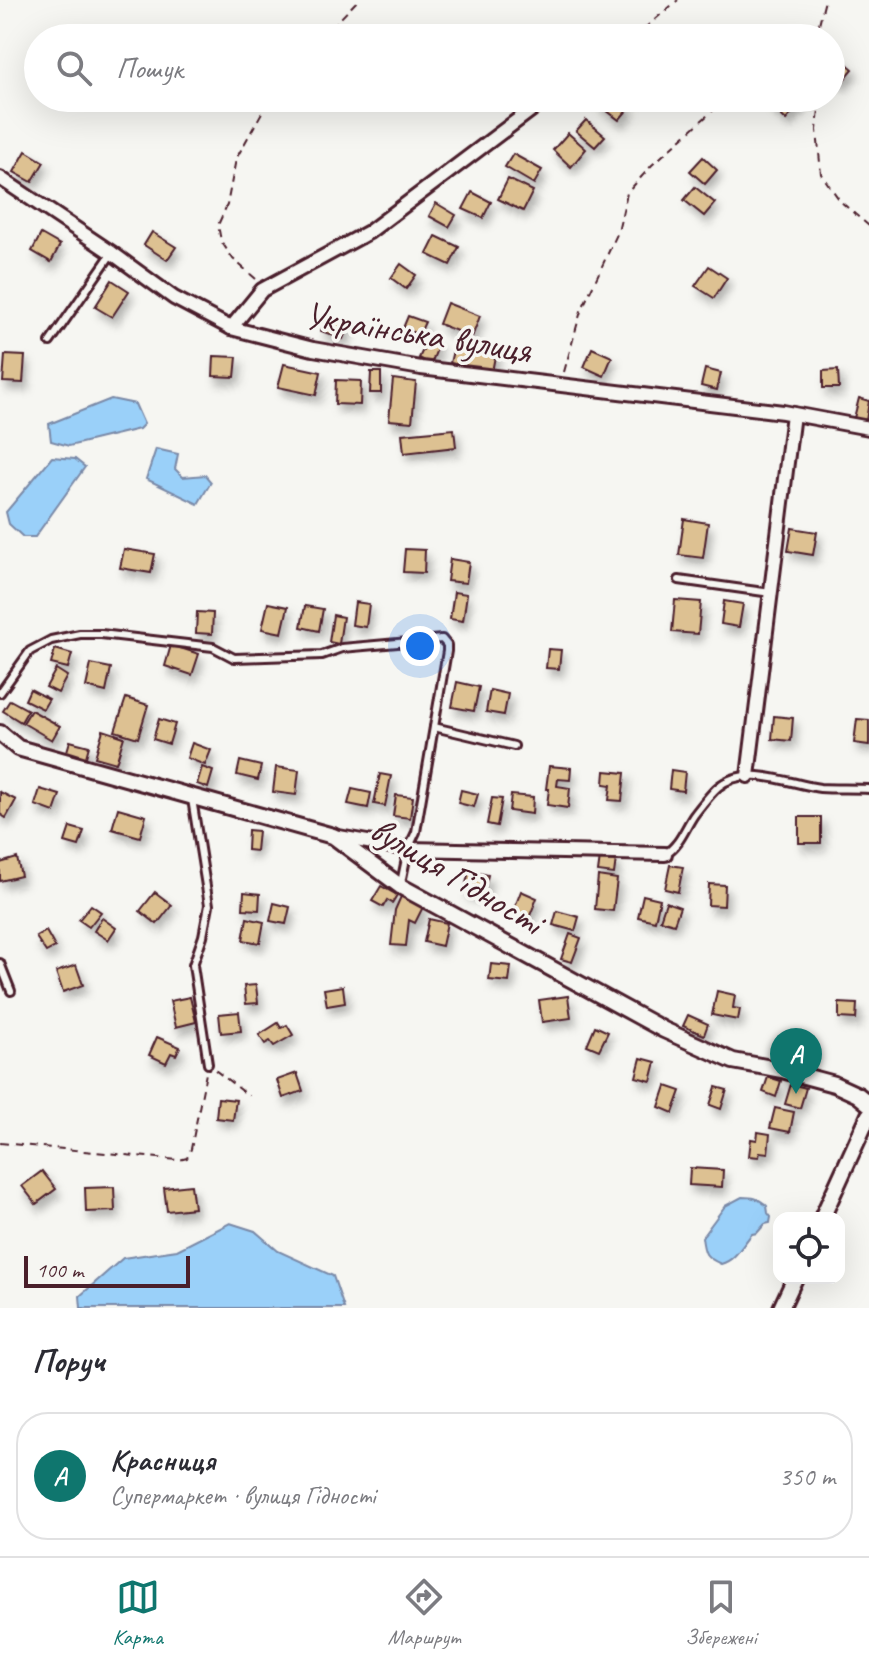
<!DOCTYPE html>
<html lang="uk">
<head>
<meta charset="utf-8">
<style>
  :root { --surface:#fff; --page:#f2f2f3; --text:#2b2b33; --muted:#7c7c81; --line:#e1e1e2; --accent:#0f766e }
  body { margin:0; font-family:Caveat,sans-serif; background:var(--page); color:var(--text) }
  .controls { position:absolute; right:24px; bottom:24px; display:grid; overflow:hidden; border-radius:16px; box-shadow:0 8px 32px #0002 }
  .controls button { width:72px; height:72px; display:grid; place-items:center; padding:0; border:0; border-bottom:2px solid var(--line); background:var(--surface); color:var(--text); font:40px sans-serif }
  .scale { position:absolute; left:24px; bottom:20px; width:166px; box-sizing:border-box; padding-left:8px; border:4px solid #4a1f2b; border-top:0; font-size:22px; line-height:28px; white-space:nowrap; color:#4a1f2b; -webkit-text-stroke:6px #f6f6f2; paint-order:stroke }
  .you { position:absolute; left:420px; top:646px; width:28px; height:28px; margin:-20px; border:6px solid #fff; border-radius:50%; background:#1a73e8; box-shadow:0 0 0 12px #1a73e833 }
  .badge { display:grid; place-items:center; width:52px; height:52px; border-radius:50%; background:var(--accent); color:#fff; font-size:26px; font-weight:700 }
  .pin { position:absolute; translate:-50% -66px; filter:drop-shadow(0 2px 4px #0008) }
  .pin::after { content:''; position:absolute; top:42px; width:28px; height:24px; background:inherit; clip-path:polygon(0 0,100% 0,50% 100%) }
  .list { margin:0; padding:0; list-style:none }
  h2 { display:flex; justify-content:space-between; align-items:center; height:104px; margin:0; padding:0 32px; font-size:34px }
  h2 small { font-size:26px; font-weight:400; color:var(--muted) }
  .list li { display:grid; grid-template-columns:52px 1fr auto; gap:24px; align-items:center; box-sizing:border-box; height:128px; margin:0 16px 16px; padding:0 16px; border:2px solid var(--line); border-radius:32px }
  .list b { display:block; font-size:30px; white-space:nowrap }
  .list p { margin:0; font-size:26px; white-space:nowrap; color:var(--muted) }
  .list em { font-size:26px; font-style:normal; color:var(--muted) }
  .icon { flex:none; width:44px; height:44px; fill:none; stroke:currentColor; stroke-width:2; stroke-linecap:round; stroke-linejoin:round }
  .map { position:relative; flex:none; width:869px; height:1308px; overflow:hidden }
  .search { position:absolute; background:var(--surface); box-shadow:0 8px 32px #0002; left:24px; right:24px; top:24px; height:88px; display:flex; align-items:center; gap:20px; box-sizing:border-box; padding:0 28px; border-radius:44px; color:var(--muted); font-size:30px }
  .sheet { height:248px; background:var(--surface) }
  nav { display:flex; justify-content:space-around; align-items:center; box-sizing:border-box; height:112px; border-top:2px solid var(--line); background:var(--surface); font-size:22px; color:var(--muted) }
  nav a { display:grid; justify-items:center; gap:4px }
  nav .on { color:var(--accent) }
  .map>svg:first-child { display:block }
</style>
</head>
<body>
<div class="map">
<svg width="869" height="1308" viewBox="0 0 869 1308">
  <defs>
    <filter id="shadow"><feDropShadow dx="4" dy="7" stdDeviation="4" flood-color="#0004"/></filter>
  </defs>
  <rect width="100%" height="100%" fill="#f6f6f2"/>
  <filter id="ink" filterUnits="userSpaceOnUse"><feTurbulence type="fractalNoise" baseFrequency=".0125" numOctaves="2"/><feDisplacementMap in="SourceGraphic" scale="16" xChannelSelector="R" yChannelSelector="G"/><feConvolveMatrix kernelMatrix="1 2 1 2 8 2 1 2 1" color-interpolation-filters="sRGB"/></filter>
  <g filter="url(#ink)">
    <g fill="#9ad0f9" stroke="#7a89a7" stroke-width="2">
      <path d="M111 399 135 404 144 424 139 429 69 446 51 441 49 424Z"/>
      <path d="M156 449 178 454 175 469 183 477 205 475 211 482 198 504 146 479Z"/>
      <path d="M52 457 75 459 85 467 35 537H23L9 524 6 512Z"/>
      <path d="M742 1197C753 1197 759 1198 767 1206L768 1213 771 1217 770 1223 765 1224 757 1233 752 1234C742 1245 736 1260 721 1264 705 1257 704 1254 702 1237L725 1206Z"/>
      <path d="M230 1223 255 1231 278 1251 333 1276 344 1308H81L80 1296 123 1258 177 1250Z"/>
    </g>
    <g fill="#ddc192" stroke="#4a1f2b" stroke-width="2" filter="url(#shadow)">
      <path d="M838 56 853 69 841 83 831 74V64Z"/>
      <path d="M601 98H619L630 107 619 120 597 103Z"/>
      <path d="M775 98H800L803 101 786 120 769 104Z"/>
      <path d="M586 120 605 136 595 147 576 131Z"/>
      <path d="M568 133 586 149 571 167 553 150Z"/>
      <path d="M26 151 44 162 32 182 14 172Z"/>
      <path d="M513 154 542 170 534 184 505 167Z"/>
      <path d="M703 157 717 170 705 184 690 171Z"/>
      <path d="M508 179 533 191 523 211 498 199Z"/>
      <path d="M695 187 715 203 704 216 684 200Z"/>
      <path d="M472 192 491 202 483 218 463 209Z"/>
      <path d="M436 203 456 215 449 227 429 216Z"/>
      <path d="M152 232 176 247 167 260 144 245Z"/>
      <path d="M41 234 60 245 51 262 32 251Z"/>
      <path d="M436 236 459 247 450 265 427 254Z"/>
      <path d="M401 264 416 275 406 289 391 278Z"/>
      <path d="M709 266 727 278 714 298 695 286Z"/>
      <path d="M112 280 129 291 112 317 95 307Z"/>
      <path d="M447 303 480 316 472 337 439 324Z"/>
      <path d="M326 316 349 324 343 339 321 331Z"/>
      <path d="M408 316 425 322 419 335 403 328Z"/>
      <path d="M428 339 439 344 431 364 419 358Z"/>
      <path d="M455 342 496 351 492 372 450 363Z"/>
      <path d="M592 348 612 357 604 376 584 367Z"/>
      <path d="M5 355 25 356 23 383 3 382Z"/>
      <path d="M214 356 237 357 235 377 213 376Z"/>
      <path d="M284 364 321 372 316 395 278 387Z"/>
      <path d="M705 369 721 373 717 390 701 386Z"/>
      <path d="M838 370 839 388H823V371Z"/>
      <path d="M371 372H381V393H370Z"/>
      <path d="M393 379 416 382 412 422 389 420Z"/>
      <path d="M336 380 361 381 360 405 335 404Z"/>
      <path d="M859 398 869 401 866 421 854 418Z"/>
      <path d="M454 429 456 447 404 453 402 434Z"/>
      <path d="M684 519 708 523 703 558 679 555Z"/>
      <path d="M792 528 817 532 813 555 788 551Z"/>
      <path d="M124 549 155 554 151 573 120 568Z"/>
      <path d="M405 549 425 550 424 573 403 572Z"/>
      <path d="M450 559 469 562 466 583 447 581Z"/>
      <path d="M454 592 467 594 463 621 450 619Z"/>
      <path d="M675 600 701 602 698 634 672 632Z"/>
      <path d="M724 601 743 604 739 627 721 624Z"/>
      <path d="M355 602 369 604 366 627 352 625Z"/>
      <path d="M268 603 288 607 282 633 262 629Z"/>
      <path d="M305 606 323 609 319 631 301 627Z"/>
      <path d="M197 612 213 613 212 634 196 633Z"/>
      <path d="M333 615 343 617 339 644 329 642Z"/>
      <path d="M171 645 199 654 192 675 165 666Z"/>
      <path d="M55 649 72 654 68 668 51 664Z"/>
      <path d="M548 649 561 650 559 669 546 668Z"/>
      <path d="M91 664 111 668 106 692 86 687Z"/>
      <path d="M56 669 67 676 58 693 46 687Z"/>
      <path d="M457 682 479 687 474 711 452 707Z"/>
      <path d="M30 689 49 699 43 709 25 700Z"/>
      <path d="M490 690 508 694 504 715 486 712Z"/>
      <path d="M126 698 148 705 138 738 115 731Z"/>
      <path d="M10 700 28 710 21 722 3 711Z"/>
      <path d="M31 710 60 726 52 740 23 723Z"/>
      <path d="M774 716 793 718 791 741 772 739Z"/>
      <path d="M159 719 175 724 169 744 153 739Z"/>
      <path d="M857 719 869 720V745L854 743Z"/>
      <path d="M103 730 124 737 116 763 95 757Z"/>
      <path d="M70 741 89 746 86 757 67 751Z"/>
      <path d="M192 743 211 750 205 765 187 758Z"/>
      <path d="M240 761 261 766 258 780 237 775Z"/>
      <path d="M549 766 571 768 570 780 558 779 557 786 570 788 568 808 547 805 549 789H546Z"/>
      <path d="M202 767 213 771 208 788 197 784Z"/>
      <path d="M276 767 299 770 296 795 273 792Z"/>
      <path d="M671 770 685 772 683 791 669 789Z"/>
      <path d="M605 771 625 773 622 801 609 800 611 785 604 784Z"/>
      <path d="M380 774 391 776 385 806 374 804Z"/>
      <path d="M40 789 60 795 54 812 35 805Z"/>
      <path d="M352 789 371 793 368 808 348 804Z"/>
      <path d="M461 790 478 794 474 807 458 803Z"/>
      <path d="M0 792 16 800 6 818 0 814Z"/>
      <path d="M396 795 413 797 410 818 393 816Z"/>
      <path d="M511 795 533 797 532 814 509 811Z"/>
      <path d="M492 798 502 799 497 826 487 824Z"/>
      <path d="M118 808 146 816 140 837 112 829Z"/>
      <rect x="799" y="817" width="22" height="26"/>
      <path d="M70 827 84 831 79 846 65 842Z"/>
      <path d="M248 830 258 831 256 851 247 850Z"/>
      <path d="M600 857 616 859 614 874 598 872Z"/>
      <path d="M17 858 21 876 0 881V863Z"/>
      <path d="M670 865 683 867 678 892 665 889Z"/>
      <path d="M469 871 488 875 483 896 464 892Z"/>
      <path d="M598 876 617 879 613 911 595 909Z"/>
      <path d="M709 884 725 885 724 906 708 905Z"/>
      <path d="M381 886 397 895 392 903 387 900 383 907 372 901Z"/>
      <path d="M521 891 537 898 529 918 513 912Z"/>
      <path d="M155 892 172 905 157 924 140 911Z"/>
      <path d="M244 892 260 894 259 910 243 909Z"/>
      <path d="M402 894 424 905 415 923 409 920 406 946 391 945 395 910Z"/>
      <path d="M643 895 660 899 655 921 638 917Z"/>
      <path d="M666 902 680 907 674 924 660 920Z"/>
      <path d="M274 903 290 907 286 924 270 921Z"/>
      <path d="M91 905 101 912 89 927 79 920Z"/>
      <path d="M557 911 579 917 575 931 553 925Z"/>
      <path d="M102 918 116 928 108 940 94 931Z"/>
      <path d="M247 918 264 922 260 943 243 940Z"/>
      <path d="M429 919 447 923 442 946 424 942Z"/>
      <path d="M46 931 55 947 46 952 36 937Z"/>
      <path d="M570 934 581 938 572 962 561 959Z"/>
      <path d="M491 964 511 966 509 982 489 980Z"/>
      <path d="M76 965 83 985 63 992 56 972Z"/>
      <path d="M256 985 258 1003 246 1004 244 986Z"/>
      <path d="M343 986 345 1003 327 1006 324 989Z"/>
      <path d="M717 991 735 995 733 1008 740 1009 738 1020 712 1015Z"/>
      <path d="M568 996 571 1018 542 1022 539 1000Z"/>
      <path d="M190 997 196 1022 176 1027 170 1001Z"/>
      <path d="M839 1003 857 1004 856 1019 839 1018Z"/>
      <path d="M239 1012 241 1031 221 1033 219 1014Z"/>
      <path d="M688 1015 708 1024 704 1035 683 1026Z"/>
      <path d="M278 1023 281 1028 287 1025 293 1035 274 1046 270 1041 265 1044 259 1035Z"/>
      <path d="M595 1026 608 1032 599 1050 587 1045Z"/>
      <path d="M157 1037 180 1047 176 1055 171 1053 166 1063 149 1055Z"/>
      <path d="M641 1058 656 1062 651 1081 636 1077Z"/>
      <path d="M297 1073 303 1091 283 1098 277 1080Z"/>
      <path d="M768 1077 781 1081 776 1097 763 1092Z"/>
      <path d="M791 1084 806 1088 800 1108 785 1104Z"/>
      <path d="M666 1086 681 1091 673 1113 659 1107Z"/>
      <path d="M716 1087 727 1090 721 1109 710 1105Z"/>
      <path d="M218 1098 236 1100 233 1120 216 1118Z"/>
      <path d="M775 1108 794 1112 790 1132 770 1128Z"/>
      <path d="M758 1132 770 1134 768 1153 760 1152 759 1157 749 1156 751 1139 757 1140Z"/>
      <path d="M690 1168 723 1170 722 1187 689 1185Z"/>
      <path d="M42 1171 56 1189 36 1204 22 1186Z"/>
      <path d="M191 1185 194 1208 167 1211 164 1188Z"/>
      <path d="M114 1187 115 1211 86 1212 85 1188Z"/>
    </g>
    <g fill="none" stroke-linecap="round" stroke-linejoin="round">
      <g stroke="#4a1f2b" stroke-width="12">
        <g id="service">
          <path d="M50 342 112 253"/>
          <path d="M679 580 771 593"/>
          <path d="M0 693 30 651 51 640 80 634H101L213 647 234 658 322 655 342 648 442 639 447 645V651L416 832 408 849 401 883"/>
          <path d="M434 727 514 746"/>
          <path d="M192 799 209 905 203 936 193 965 208 1064"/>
          <path d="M665 854C680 845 685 828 694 815 701 806 710 794 718 787 746 763 789 784 820 788 836 789 853 788 869 789"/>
          <path d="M0 963 11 991"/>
        </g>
      </g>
      <g stroke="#4a1f2b" stroke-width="18">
        <g id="minor">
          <path d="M0 178 112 253 174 298 231 328 313 349 421 368 783 412 869 428"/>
          <path d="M231 328 262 290 369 232 547 98"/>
          <path d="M748 776 793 414"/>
          <path d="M333 836 408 849 665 854"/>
        </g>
      </g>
      <g stroke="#4a1f2b" stroke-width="20">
        <g id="tertiary">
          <path d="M0 733 18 748 333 836 400 886 664 1030 733 1061 782 1070 834 1084 858 1095 869 1104"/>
          <path d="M822 1218 869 1115"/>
          <path d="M781 1308 795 1278"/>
        </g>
      </g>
      <g stroke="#4a1f2b" stroke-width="2" stroke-dasharray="8 6" stroke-linecap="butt">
        <path d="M322 38 358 0"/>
        <path d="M633 38 678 0"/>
        <path d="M820 38 819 24 825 0"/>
        <path d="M749 98 753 102"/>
        <path d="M820 98 817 130 821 174 841 202 869 226"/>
        <path d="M256 279 233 259 221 241 218 225 227 205 236 159 270 98"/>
        <path d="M564 372 581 311 618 232 627 193 652 165 727 98"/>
        <path d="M215 1070 249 1096"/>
        <path d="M0 1143 179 1160 187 1158 191 1149 206 1073"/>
      </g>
      <use href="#service" stroke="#f6f6f2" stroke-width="6"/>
      <use href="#minor" stroke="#f6f6f2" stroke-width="12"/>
      <use href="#tertiary" stroke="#f6f6f2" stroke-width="14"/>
    </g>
  </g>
  <g text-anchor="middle" stroke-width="7" stroke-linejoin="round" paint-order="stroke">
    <g font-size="38" fill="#4a1f2b" stroke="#f6f6f2">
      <text transform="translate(418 332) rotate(9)" y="13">Українська вулиця</text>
      <text transform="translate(457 875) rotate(31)" y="13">вулиця Гідності</text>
    </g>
  </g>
</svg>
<div class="controls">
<button><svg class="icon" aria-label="locate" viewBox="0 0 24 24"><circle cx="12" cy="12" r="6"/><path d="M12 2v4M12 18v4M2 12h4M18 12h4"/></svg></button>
</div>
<div class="scale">100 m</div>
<div class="you"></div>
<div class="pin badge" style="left:796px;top:1094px">A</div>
<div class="search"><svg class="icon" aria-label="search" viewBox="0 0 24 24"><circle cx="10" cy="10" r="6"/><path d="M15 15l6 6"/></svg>Пошук</div>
</div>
<section class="sheet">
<h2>Поруч<small></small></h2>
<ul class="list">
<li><span class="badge">A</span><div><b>Красниця</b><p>Супермаркет · вулиця Гідності</p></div><em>350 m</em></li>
</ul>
</section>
<nav>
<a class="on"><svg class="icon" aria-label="map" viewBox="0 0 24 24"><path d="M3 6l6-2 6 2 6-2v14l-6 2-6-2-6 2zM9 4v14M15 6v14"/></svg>Карта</a>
<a><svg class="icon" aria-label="directions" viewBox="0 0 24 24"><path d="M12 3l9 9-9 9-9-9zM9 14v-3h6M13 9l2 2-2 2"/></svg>Маршрут</a>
<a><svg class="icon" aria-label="saved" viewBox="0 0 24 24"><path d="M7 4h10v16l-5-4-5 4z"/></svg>Збережені</a>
</nav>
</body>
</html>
